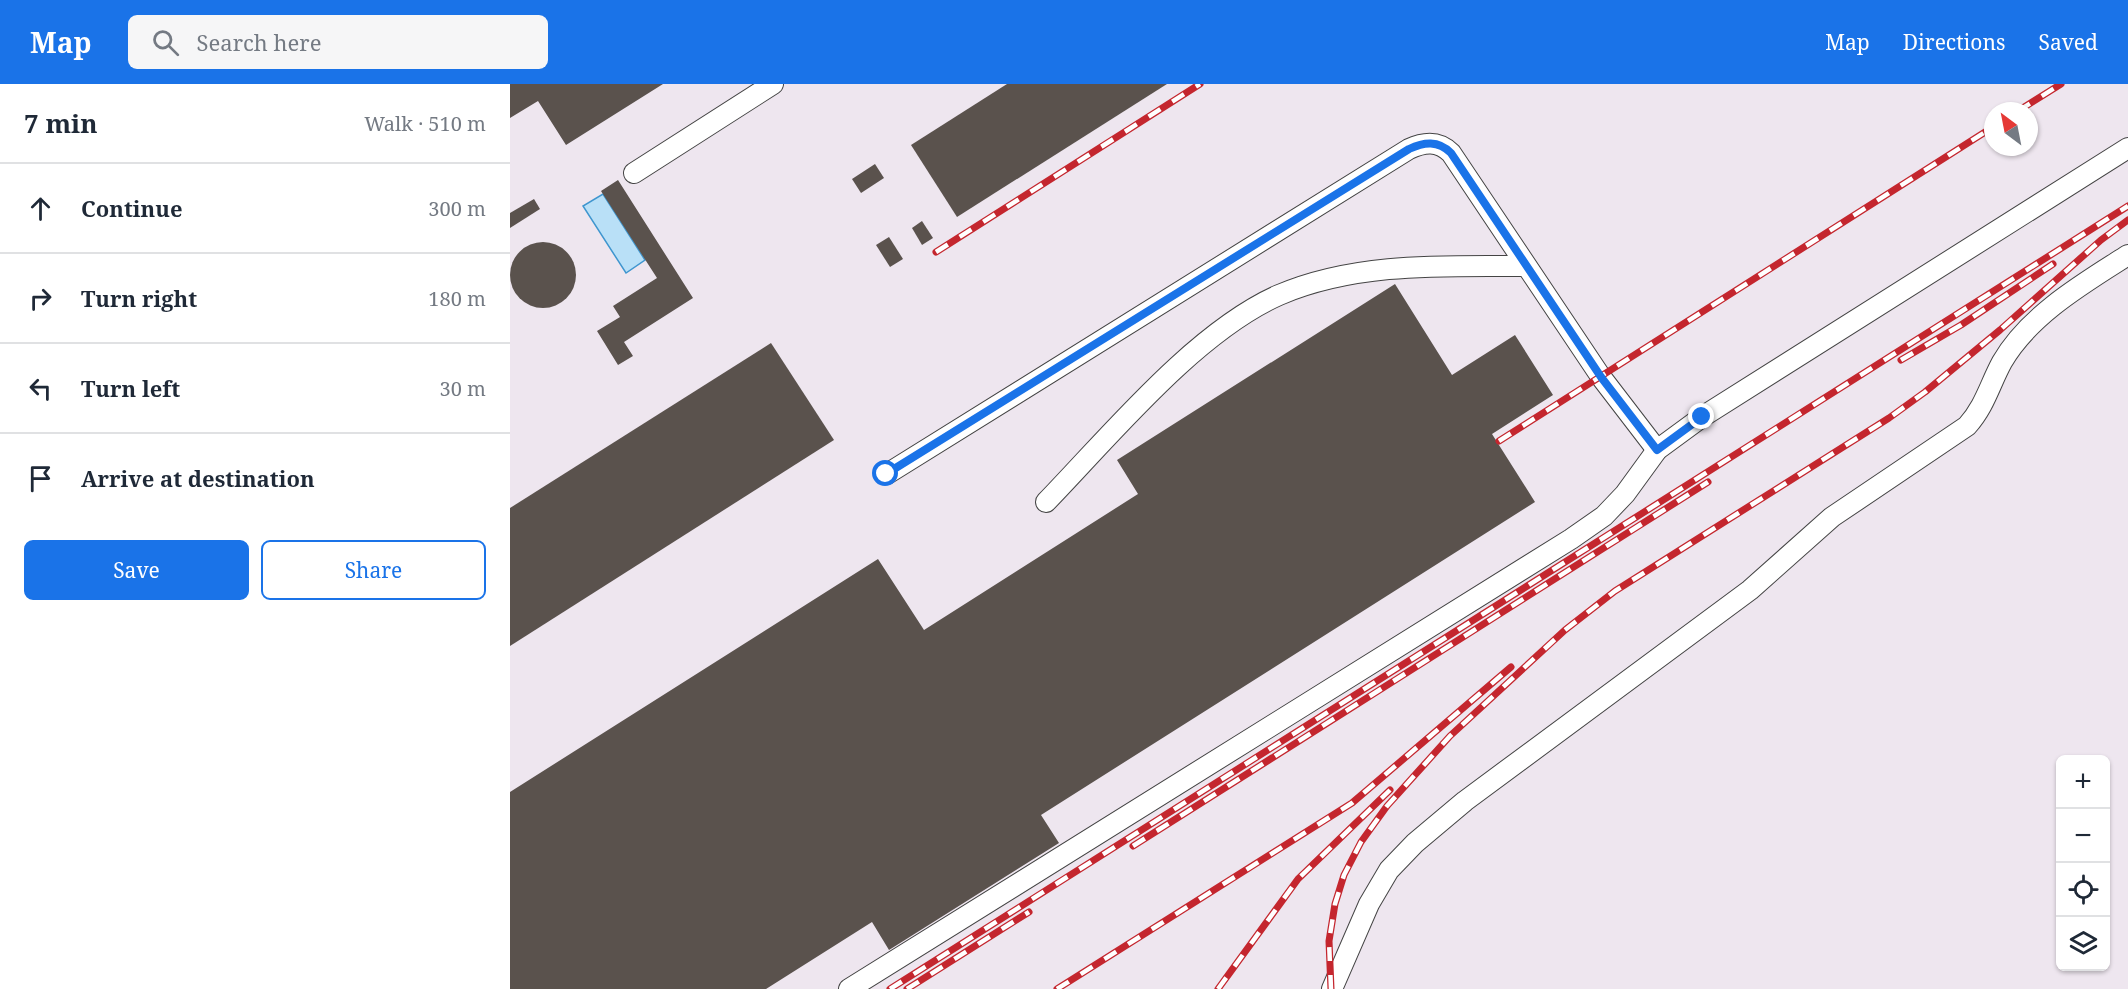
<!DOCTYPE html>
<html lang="en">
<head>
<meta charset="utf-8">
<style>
  :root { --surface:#fff; --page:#f6f6f7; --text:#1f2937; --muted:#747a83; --line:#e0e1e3; --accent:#1a73e8 }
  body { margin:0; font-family:"Noto Serif",serif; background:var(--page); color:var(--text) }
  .controls { position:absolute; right:18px; bottom:18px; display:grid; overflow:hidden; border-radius:9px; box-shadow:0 2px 4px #0004 }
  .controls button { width:54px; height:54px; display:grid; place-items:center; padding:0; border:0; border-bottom:2px solid var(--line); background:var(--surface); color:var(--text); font:30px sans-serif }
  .compass { position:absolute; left:1474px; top:18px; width:54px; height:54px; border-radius:50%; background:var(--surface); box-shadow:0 2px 4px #0004; rotate:328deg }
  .stop { position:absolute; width:18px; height:18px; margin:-14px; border:4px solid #1a73e8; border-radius:50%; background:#fff }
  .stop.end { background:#1a73e8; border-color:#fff; box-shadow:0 2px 6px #0008 }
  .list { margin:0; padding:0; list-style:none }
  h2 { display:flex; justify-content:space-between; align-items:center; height:78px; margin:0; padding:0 24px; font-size:26px }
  h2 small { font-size:20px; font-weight:400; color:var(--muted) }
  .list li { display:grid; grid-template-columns:39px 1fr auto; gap:18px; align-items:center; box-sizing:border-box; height:90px; padding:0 24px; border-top:2px solid var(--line) }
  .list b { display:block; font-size:22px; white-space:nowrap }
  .list em { font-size:20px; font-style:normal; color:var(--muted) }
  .actions { display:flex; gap:12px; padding:18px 24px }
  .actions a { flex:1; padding:14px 0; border:2px solid var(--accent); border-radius:9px; text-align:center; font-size:21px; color:var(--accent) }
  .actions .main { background:var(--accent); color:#fff }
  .icon { flex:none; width:33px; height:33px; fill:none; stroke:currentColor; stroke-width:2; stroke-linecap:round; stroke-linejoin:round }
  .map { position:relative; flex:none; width:1618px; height:905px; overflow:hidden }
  header { display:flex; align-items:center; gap:36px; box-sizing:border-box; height:84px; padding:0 30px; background:var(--accent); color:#fff }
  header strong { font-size:28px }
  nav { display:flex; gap:33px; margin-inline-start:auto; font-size:21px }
  .search { width:420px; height:54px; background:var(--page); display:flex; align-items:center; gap:15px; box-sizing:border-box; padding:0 21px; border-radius:9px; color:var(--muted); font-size:22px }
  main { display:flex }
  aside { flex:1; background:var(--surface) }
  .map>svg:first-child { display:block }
</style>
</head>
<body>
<header>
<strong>Map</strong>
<div class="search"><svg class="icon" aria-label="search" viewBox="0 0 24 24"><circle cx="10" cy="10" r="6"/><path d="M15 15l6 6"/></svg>Search here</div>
<nav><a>Map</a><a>Directions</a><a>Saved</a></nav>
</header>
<main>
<aside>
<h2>7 min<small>Walk · 510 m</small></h2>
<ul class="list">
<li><svg class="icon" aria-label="ahead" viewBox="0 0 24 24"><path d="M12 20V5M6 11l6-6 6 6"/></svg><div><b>Continue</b></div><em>300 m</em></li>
<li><svg class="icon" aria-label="right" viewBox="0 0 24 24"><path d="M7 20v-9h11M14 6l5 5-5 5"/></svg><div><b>Turn right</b></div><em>180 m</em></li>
<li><svg class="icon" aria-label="left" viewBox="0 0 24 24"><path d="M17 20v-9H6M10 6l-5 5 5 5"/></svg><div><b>Turn left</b></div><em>30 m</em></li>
<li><svg class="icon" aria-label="arrive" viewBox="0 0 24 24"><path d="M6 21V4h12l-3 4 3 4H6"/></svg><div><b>Arrive at destination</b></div></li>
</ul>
<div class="actions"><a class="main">Save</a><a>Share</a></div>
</aside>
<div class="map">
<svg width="1618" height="905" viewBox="0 0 1618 905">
  <rect width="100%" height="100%" fill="#fffdf5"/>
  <path fill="#eee6ef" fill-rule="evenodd" d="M0 0H1618V905H0ZM1483 27H1519V63H1483ZM1550 676H1596V882H1550Z"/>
  <path fill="#b9e0f7" stroke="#3f96cf" stroke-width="1.5" d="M93 110 135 176 116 189 73 122Z"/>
  <g fill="#5a524d">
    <path d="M0 0H153L56 61 28 17 0 34Z"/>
    <path d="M497 0H657L447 133 401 61Z"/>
    <path d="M365 80 374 94 351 109 342 95Z"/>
    <path d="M108 96 183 214 114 258 123 272 108 281 87 247 110 233 103 222 147 194 91 107Z"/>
    <path d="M24 115 30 125 0 144V129Z"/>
    <path d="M412 137 423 154 412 161 402 144Z"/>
    <path d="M379 153 393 175 380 183 366 161Z"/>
    <circle cx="33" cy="191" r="33"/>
    <path d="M885 200 942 291 1005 251 1043 311 982 350 1025 418 531 731 549 759 379 866 362 838 256 905H0V708L368 475 414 546 628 410 607 376Z"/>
    <path d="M261 259 324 356 0 562V424Z"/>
  </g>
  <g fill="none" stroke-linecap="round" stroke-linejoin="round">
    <g stroke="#444" stroke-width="22">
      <g id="minor">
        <path d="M124 89 263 0"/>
        <path d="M377 390 899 65C914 58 928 56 941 69L1091 293 1147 366"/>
        <path d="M536 418C600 352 685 248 769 211 846 178 934 182 1016 182"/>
        <path d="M339 905 1061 455 1094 432 1115 410 1147 366 1192 333 1618 64"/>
        <path d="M822 905 859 820 879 786 905 759 955 717 1240 506 1322 433 1457 342C1475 322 1480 300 1492 278 1519 231 1574 199 1618 171"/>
      </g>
    </g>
    <use href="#minor" stroke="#fff" stroke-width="20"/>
    <g stroke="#c4262e" stroke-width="7">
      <g id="rail">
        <path d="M1508 27 1551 0"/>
        <path d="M426 168 690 0"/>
        <path d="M1391 276 1451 241 1543 180"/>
        <path d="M989 357 1483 43"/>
        <path d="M623 762 1198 398"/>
        <path d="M380 905 1618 122"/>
        <path d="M397 905 519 828"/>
        <path d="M547 905 842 719 1001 583"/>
        <path d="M708 905 788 795 880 706"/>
        <path d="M821 905 819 857 825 820 834 791 851 758 877 722 940 652 1055 546 1105 507 1379 334 1415 308 1490 246 1591 156 1618 136"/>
      </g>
    </g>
    <use href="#rail" stroke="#fff" stroke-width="4.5" stroke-dasharray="14" stroke-linecap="butt"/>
  </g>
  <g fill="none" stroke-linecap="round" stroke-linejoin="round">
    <path stroke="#1a73e8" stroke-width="8" d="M376 390 899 65C914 58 928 56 941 69L1091 293 1147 366 1192 333"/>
  </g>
</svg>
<div class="controls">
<button>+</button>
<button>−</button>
<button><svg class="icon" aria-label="locate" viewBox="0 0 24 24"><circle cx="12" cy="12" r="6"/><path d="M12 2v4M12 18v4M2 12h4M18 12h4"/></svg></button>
<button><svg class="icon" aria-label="layers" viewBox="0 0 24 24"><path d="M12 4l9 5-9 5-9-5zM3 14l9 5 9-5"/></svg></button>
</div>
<svg class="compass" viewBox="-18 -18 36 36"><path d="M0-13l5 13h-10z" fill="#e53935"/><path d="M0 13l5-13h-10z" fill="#747a83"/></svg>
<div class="stop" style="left:376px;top:390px"></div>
<div class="stop end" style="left:1192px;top:333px"></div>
</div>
</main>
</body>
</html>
